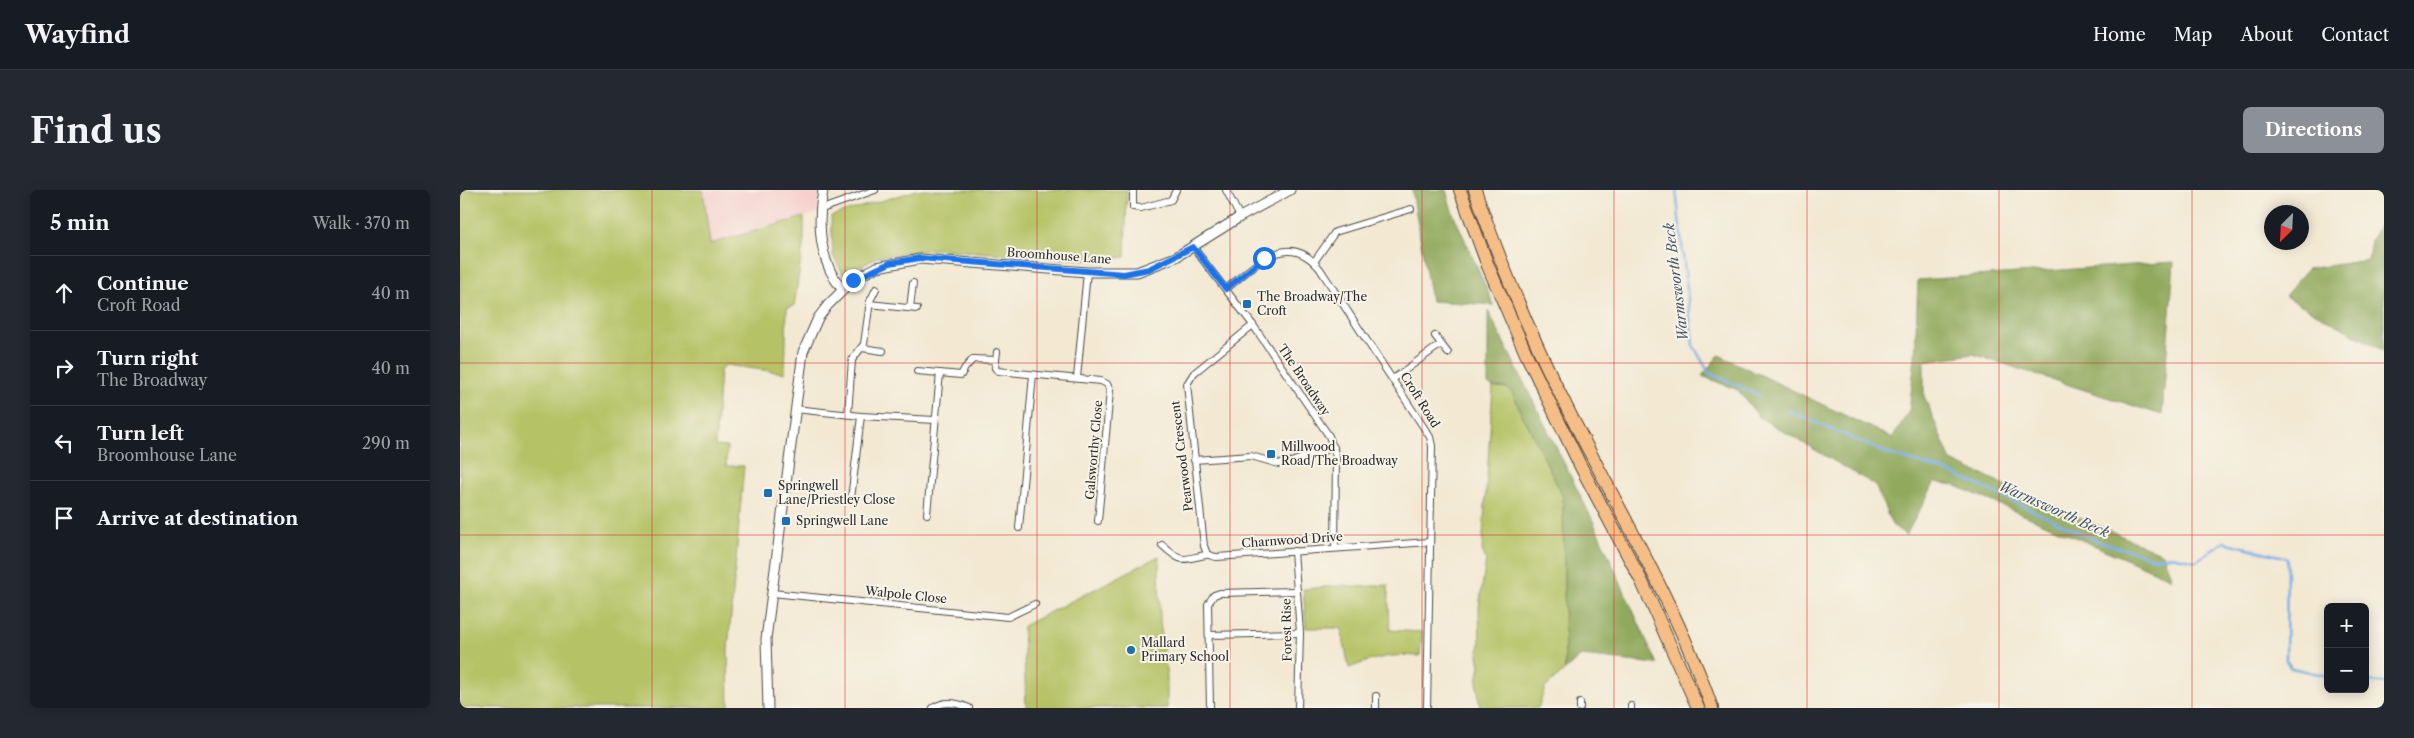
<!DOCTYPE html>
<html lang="en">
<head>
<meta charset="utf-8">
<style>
  :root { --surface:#171b24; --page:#242831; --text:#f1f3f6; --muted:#9ea1a6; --line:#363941; --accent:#8c9099 }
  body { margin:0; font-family:"Libre Caslon Text",serif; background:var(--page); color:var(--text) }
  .controls { position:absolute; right:15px; bottom:15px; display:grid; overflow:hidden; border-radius:8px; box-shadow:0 2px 12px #0003 }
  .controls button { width:45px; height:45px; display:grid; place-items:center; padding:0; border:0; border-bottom:1px solid var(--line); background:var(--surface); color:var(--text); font:25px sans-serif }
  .compass { position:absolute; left:1804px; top:15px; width:45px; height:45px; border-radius:50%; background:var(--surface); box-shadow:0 2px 12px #0003; rotate:204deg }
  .stop { position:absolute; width:15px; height:15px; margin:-11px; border:4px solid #1a73e8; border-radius:50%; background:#fff }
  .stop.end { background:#1a73e8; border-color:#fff; box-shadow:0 1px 5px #0008 }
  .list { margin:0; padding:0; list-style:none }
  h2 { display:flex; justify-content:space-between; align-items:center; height:65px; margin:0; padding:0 20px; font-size:21px }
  h2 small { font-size:16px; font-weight:400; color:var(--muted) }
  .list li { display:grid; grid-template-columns:32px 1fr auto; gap:15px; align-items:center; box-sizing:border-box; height:75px; padding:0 20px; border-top:1px solid var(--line) }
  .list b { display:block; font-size:19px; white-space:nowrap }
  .list p { margin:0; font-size:16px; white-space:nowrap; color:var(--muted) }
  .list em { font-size:16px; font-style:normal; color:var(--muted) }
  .icon { flex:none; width:28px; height:28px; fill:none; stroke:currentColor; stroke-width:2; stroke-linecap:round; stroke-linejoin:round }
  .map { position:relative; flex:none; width:1924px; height:518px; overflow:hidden; border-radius:8px }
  header { display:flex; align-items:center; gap:30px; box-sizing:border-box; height:70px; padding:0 25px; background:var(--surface); border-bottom:1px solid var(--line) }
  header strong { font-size:24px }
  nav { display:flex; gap:28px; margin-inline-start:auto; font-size:18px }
  .intro { display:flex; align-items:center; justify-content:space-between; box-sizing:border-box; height:120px; padding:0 30px }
  h1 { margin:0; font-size:35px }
  .button { padding:12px 22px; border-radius:8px; background:var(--accent); color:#fff; font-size:18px; font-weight:700 }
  main { display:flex; gap:30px; padding:0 30px }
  aside { flex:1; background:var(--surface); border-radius:8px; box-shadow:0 2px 12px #0003 }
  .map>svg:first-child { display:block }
</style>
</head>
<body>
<header>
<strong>Wayfind</strong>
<nav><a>Home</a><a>Map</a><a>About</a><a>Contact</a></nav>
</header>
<div class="intro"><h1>Find us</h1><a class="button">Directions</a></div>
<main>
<aside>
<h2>5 min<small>Walk · 370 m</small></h2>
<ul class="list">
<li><svg class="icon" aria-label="ahead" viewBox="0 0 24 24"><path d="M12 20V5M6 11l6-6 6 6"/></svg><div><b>Continue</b><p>Croft Road</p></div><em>40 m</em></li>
<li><svg class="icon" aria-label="right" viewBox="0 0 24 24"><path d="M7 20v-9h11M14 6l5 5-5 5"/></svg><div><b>Turn right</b><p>The Broadway</p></div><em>40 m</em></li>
<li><svg class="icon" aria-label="left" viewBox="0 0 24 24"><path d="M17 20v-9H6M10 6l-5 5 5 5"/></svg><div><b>Turn left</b><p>Broomhouse Lane</p></div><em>290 m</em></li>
<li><svg class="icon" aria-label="arrive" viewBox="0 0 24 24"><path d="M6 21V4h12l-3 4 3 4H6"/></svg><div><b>Arrive at destination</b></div></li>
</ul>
</aside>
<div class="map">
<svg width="1924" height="518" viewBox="0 0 1924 518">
  <rect width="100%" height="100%" fill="#f7f3e8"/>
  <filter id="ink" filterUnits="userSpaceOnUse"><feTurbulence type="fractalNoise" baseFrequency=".02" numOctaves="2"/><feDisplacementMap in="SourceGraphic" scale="10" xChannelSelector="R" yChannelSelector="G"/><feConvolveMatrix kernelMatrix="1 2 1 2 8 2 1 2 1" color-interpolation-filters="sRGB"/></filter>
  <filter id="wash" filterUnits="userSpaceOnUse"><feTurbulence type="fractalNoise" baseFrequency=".0096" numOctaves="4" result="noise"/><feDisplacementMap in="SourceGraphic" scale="20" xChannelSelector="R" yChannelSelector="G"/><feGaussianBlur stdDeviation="1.12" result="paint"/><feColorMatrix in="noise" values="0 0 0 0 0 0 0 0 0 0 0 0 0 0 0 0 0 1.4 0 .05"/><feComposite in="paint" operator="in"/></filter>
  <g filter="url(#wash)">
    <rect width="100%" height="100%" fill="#f3e9d3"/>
    <path fill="#f7d0cd" d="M243 0H360L357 23 250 54Z"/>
    <g fill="#b5c366" stroke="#707748">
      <path d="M0 0H243L250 54 344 27V50L334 116 327 118 325 183 266 175 260 180 255 256 267 257 266 276H284L268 460 269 518H0Z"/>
      <path d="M457 0H667L665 67 637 71 477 59 417 67 384 86 373 66 371 26Z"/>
      <path d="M1042 196C1059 202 1057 221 1067 233L1103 306 1105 480 1085 498 1078 518H1020L1017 492 1020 476 1018 465 1020 453 1019 417 1026 370 1022 360 1033 197Z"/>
      <path d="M699 366 700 431 707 488V518H566L563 436Z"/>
      <path d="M886 395 895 397 928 395 930 440 962 442 960 466C929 464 918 467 889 478L881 438H846L843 399Z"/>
    </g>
    <g fill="#90a95b" stroke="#5e6a43">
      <path d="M952 0H986L992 21 1034 115 971 111Z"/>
      <path d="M1924 31V161L1825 106 1847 79 1908 70 1911 50 1921 32Z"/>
      <path d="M1714 72 1702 225 1513 164 1464 171V206L1491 271 1703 364 1712 389 1494 295 1475 292 1446 345 1432 335 1415 295 1299 227 1278 200 1242 186 1259 165 1432 248 1449 221 1455 167 1458 90Z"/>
      <path d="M1028 121 1133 331 1197 474 1121 466 1105 480 1103 307 1067 233C1058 223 1058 208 1048 198L1033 197 1028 194Z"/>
    </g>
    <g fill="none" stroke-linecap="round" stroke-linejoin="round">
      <g stroke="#78ade6" stroke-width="2.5">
        <path d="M1216 0 1233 155 1249 183 1299 205"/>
        <path d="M1329 221 1426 263 1492 283 1638 351 1695 368 1711 366 1736 371 1764 352 1827 368 1826 470 1831 478 1868 486"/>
        <path d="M1905 491 1924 493"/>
      </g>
    </g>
  </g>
  <g filter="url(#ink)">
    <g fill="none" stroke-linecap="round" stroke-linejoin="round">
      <g stroke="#494844" stroke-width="8">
        <g id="minor">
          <path d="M673 0V17L681 18 711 10 716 0"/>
          <path d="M766 0 780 27"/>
          <path d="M359 20 415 0"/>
          <path d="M733 57 793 135 869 246 876 266 875 358"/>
          <path d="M854 72 875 42 951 19"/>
          <path d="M766 99C795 76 828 38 860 79L970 247 972 256 967 518"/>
          <path d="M409 114 457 119"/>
          <path d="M450 118 453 93"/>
          <path d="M975 146 988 163"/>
          <path d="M402 158 423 161"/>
          <path d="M537 162 535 178 538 181 641 191 647 194 650 201 638 331"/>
          <path d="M457 181 501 185 505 178 513 169 536 170"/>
          <path d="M617 188 627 82"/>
          <path d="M933 189 981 154"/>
          <path d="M335 219 401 226 475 230"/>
          <path d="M388 224 392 170 404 154 410 111 416 99"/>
          <path d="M734 270 791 266 819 274 828 273 874 257"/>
          <path d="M391 309 401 226"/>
          <path d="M467 324 480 183"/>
          <path d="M559 338 573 185"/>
          <path d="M702 355C724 375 721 369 746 365 749 364 753 367 757 367L969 352"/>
          <path d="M834 361 840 443 838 518"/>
          <path d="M747 364 744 356 727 194 734 183 793 135"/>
          <path d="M312 403 548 427 575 414"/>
          <path d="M749 445 840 443"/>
          <path d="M916 506V518"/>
          <path d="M1120 513V518"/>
          <path d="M473 518C484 510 498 513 509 518"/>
          <path d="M750 518 748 414 754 405 760 403 837 401"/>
          <path d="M1171 518V516"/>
        </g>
      </g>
      <g stroke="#494844" stroke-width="11">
        <g id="tertiary">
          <path d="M363 0C357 33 359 72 382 99"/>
          <path d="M308 518 306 449 343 162 358 128 368 115 393 90 417 77 460 69 627 82H677L716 67 780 27 830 0"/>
        </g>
      </g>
      <g stroke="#494844" stroke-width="14">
        <g id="motorway">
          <path d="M1000 0 1028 76 1067 166 1121 277 1182 392 1238 518"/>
          <path d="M1015 0C1041 75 1073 151 1109 222 1159 320 1216 415 1252 518"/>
        </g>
      </g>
      <use href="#minor" stroke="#fff" stroke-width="6"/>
      <use href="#tertiary" stroke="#fff" stroke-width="9"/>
      <use href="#motorway" stroke="#f6be87" stroke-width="12"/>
    </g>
  </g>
  <g fill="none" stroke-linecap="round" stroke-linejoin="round" filter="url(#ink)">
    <path stroke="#1a73e8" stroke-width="6" d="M393 90 430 73 460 68 664 84 689 79 733 57 766 99 804 68"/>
  </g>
  <path fill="none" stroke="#d62828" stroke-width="1" stroke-opacity="0.55" d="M192 0V518M385 0V518M577 0V518M770 0V518M962 0V518M1154 0V518M1347 0V518M1539 0V518M1732 0V518M0 173H1924M0 345H1924"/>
  <g fill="#1f6fb2" stroke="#f7f3e8" stroke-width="2">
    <rect x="782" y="109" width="10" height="10" rx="2.5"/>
    <rect x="806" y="259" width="10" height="10" rx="2.5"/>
    <rect x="303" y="298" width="10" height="10" rx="2.5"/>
    <rect x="321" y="326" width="10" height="10" rx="2.5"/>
    <circle cx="671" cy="460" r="5"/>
  </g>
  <g text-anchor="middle" stroke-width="4" stroke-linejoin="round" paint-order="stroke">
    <g font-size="12" fill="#2b2b2b" stroke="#f7f3e8">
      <text transform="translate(599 66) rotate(4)" y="4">Broomhouse Lane</text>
      <text transform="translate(844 190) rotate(56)" y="4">The Broadway</text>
      <text transform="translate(960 210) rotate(58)" y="4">Croft Road</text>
      <text transform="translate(634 260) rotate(-85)" y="4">Galsworthy Close</text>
      <text transform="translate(722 266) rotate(-97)" y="4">Pearwood Crescent</text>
      <text transform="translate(832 350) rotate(-4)" y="4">Charnwood Drive</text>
      <text transform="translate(446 405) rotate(6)" y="4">Walpole Close</text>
      <text transform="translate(827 440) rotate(-91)" y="4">Forest Rise</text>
    </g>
    <g font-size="12" fill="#2b2b2b" stroke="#f7f3e8" text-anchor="start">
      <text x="797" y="111">The Broadway/The<tspan x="797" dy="14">Croft</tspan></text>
      <text x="821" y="261">Millwood<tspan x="821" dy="14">Road/The Broadway</tspan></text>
      <text x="318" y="300">Springwell<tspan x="318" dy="14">Lane/Priestley Close</tspan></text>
      <text x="336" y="335">Springwell Lane</text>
      <text x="681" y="457">Mallard<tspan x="681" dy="14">Primary School</tspan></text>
    </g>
    <g font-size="14" font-style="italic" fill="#46586c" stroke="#f7f3e8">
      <text transform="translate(1216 92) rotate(-97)" y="5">Warmsworth Beck</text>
      <text transform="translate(1594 319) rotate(24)" y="5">Warmsworth Beck</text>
    </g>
  </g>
</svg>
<div class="controls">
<button>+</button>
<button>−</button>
</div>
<svg class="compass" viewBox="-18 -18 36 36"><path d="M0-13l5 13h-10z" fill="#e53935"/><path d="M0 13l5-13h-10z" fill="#9ea1a6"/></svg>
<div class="stop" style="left:804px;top:68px"></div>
<div class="stop end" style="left:393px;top:90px"></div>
</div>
</main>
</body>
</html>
